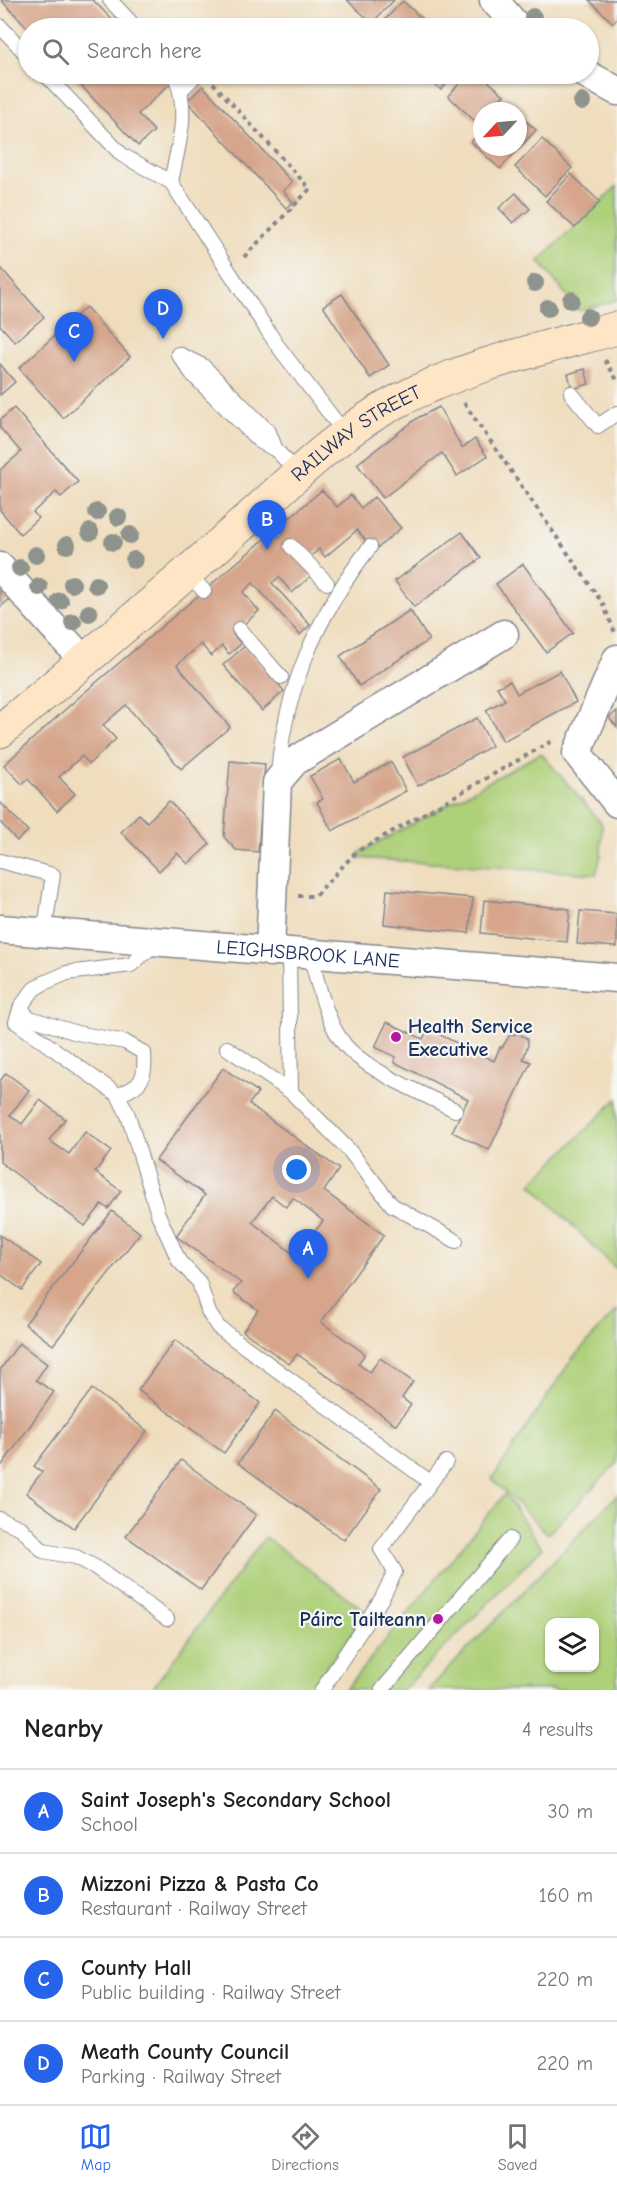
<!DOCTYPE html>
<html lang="en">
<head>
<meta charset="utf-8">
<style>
  :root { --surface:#fff; --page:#f6f6f6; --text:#202124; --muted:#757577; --line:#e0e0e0; --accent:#2563eb }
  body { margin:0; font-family:"Comic Neue",sans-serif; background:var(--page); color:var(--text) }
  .controls { position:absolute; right:18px; bottom:18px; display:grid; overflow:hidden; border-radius:12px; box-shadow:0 2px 4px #0004 }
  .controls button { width:54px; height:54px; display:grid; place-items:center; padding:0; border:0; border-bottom:2px solid var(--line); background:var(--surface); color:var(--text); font:30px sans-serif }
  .compass { position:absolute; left:473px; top:102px; width:54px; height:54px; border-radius:50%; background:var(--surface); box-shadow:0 2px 4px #0004; rotate:244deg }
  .you { position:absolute; left:297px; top:1170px; width:21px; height:21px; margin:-15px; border:4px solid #fff; border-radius:50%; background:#1a73e8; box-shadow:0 0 0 9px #1a73e833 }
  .badge { display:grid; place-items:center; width:39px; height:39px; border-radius:50%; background:var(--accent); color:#fff; font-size:20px; font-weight:700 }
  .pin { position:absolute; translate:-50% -50px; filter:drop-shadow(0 2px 3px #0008) }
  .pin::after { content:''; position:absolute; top:32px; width:21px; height:18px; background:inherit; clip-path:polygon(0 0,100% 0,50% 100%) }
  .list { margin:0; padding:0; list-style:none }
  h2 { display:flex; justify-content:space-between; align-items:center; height:78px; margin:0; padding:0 24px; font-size:26px }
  h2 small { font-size:20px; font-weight:400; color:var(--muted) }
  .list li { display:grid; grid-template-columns:39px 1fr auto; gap:18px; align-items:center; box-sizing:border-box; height:84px; padding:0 24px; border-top:2px solid var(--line) }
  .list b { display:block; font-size:22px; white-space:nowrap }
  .list p { margin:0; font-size:20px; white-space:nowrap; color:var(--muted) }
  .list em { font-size:20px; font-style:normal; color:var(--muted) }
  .icon { flex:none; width:33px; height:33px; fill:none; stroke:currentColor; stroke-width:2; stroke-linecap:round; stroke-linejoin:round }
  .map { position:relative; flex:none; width:617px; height:1690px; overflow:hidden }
  .search { position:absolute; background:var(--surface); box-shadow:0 2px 4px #0004; left:18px; right:18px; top:18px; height:66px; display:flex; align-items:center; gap:15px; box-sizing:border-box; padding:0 21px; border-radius:33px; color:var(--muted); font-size:22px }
  .sheet { height:414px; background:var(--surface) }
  nav { display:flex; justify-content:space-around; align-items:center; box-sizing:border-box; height:84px; border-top:2px solid var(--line); background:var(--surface); font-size:16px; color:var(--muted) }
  nav a { display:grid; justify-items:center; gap:3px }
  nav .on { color:var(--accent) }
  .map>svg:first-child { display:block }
</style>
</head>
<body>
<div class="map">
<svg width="617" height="1690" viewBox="0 0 617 1690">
  <rect width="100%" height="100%" fill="#f6f6f2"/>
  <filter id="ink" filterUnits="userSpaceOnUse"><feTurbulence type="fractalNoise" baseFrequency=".0167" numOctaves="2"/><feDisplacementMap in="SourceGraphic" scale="12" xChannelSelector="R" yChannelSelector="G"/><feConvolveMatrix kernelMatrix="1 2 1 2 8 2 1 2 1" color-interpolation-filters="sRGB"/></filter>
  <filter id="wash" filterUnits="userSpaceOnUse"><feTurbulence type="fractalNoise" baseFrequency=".008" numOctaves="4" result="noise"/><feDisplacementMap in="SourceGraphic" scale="24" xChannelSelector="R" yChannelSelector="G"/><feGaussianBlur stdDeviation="1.35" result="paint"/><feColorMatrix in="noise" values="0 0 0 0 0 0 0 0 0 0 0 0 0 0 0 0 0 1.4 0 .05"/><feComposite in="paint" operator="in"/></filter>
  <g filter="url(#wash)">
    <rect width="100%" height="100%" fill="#efddbd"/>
    <g fill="#add079" stroke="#64806c" stroke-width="1.5" fill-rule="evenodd">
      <path d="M617 186V300L579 311 539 261Z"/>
      <path d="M541 753 602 824 601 856 596 874 358 858 359 853Z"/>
      <path d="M617 1099V1270L531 1184Z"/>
      <path d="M617 1310V1463L548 1534 492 1479 572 1359Z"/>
      <path d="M505 1494 542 1548 403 1690H345Z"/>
      <path d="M617 1495V1690H428ZM550 1622H594V1668H550Z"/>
      <path d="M265 1537 368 1613 309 1690H151Z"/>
    </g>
    <g id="blocks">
      <g fill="#d6a58b" fill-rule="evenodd">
        <path d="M1 0H93L120 28H28Z"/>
        <path d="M347 0H394L372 23Z"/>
        <path d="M589 0H617V19L613 23Z"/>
        <path d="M403 1 432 28H377Z"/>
        <path d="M70 74H162L171 83 138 114 154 131 138 146Z"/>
        <path d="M423 74H456L441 90Z"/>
        <path d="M468 74H480L504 95 489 111H482V119L478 124 448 96Z"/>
        <path d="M203 86 292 182 283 191 293 202 286 208 187 101Z"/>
        <path d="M507 103 515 111H499Z"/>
        <path d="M518 114 536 130 500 169 471 142 482 130V147H518Z"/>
        <path d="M542 139 572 168 545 196 515 167Z"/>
        <path d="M571 174 600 202 575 228 546 201Z"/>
        <path d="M516 193 530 209 513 223 499 208Z"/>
        <path d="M0 267 44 317 15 342 0 325Z"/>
        <path d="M342 294 389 365 370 378 323 306Z"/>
        <path d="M86 307 130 357 63 418 19 368Z"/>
        <path d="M0 364 15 382 0 395Z"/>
        <path d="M585 369 589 384 572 389 568 374Z"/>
        <path d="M439 407 462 448 475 439 487 456 457 476 442 453 383 498 357 464 419 417Z"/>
        <path d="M14 408 78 482 61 497 56 492 33 512 38 518 20 534 0 510V470L21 452 0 428V420Z"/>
        <path d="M322 490 337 507 351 495 361 508 374 497 401 528 374 551 357 530 325 557 319 549 308 559 311 576 292 593 279 577 272 583 310 625 300 635 253 583 243 592 259 611 233 634 241 644 229 654 222 646 211 656 201 644 177 665 230 727 181 769 126 705 103 725 116 739 89 764 82 756 59 777 75 794 57 811 28 779 22 784 4 765 78 698Z"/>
        <path d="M462 532 481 558 414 607 395 581Z"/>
        <path d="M523 564 573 633 546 652 496 584Z"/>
        <path d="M0 588 10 599 0 607Z"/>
        <path d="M410 610 429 640 359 686 340 656Z"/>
        <path d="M245 646 284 691 262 711 223 665Z"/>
        <path d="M560 671 576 702 503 741 486 710 505 700 497 687 510 681 517 694Z"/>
        <path d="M617 711V727L609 718Z"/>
        <path d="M477 718 492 746 418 786 403 757Z"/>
        <path d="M341 759 354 782 391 762 406 791 332 831 317 802 323 799 310 776Z"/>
        <path d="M230 761 265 764 258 852 236 850 224 837Z"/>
        <path d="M169 801 210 844 188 864 177 853 159 871 121 832 139 814 147 822Z"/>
        <path d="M0 802 28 831 17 841 0 822Z"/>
        <path d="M387 890 473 898 469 933 384 924Z"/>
        <path d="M484 900 570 909 567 942 481 933Z"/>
        <path d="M580 911 617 914V947L577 944Z"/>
        <path d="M387 1022 423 1039 428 1029 494 1061 500 1047 502 1048 509 1036 518 1033 527 1039 528 1045 523 1059 531 1062 489 1150 452 1132 468 1099 394 1062 396 1057 375 1047Z"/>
        <path d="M223 1068 258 1092 249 1104 339 1169 324 1191 384 1235 321 1322 365 1354 358 1364 370 1372 380 1358 413 1382 402 1398 411 1405 396 1425 297 1354 289 1364 243 1331 258 1310 233 1292 241 1283 176 1236 205 1195 156 1160ZM272 1196 286 1207 293 1198 323 1221 296 1256 252 1222Z"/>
        <path d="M6 1073 29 1090 10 1115 22 1124 40 1100 65 1119 49 1140 69 1154 85 1132 111 1151 95 1172 121 1191 108 1209 102 1204 85 1226 0 1162V1081Z"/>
        <path d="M112 1211 140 1233 53 1345 25 1324Z"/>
        <path d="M0 1235 41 1264 22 1290 0 1274Z"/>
        <path d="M175 1340 260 1403 224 1453 138 1390Z"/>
        <path d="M19 1343 47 1364 36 1380 54 1392 0 1468V1370Z"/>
        <path d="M92 1389 147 1431 74 1528 26 1493 42 1472 34 1466Z"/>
        <path d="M275 1411 381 1489 344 1540 238 1463Z"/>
        <path d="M181 1460 256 1515 201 1590 126 1536Z"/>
      </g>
    </g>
  </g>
  <g filter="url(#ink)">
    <use href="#blocks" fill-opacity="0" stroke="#85868e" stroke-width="1.5"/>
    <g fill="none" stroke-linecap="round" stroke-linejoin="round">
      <g stroke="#85868e" stroke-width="16">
        <g id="lane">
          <path d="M110 0 136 28"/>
          <path d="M0 26 28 56"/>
          <path d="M45 74 122 155 171 182 277 345 346 435"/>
          <path d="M182 89 197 74"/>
          <path d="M171 182C178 146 191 108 174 74"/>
          <path d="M178 354 193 375 259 441 276 450 299 474"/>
          <path d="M179 354 203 366 269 432 276 450"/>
          <path d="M571 393 598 426 617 413"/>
          <path d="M260 509 277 529"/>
          <path d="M291 546 327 583"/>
          <path d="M187 572 204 591"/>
          <path d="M239 629 281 677"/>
          <path d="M278 777C283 693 318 613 370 547"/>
          <path d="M0 861 53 875 44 933"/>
          <path d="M289 953 291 1092"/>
          <path d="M310 955C318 982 326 1023 345 1045 367 1071 424 1094 455 1110"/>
          <path d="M21 1006 16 1022 118 1095 128 1115 158 1214 179 1261 199 1282 209 1313 218 1327 430 1482"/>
          <path d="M227 1048 291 1092 348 1149 392 1205 456 1241"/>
          <path d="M118 1095C142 1086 146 1079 144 1053L125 1042 77 1033 27 1017 21 1006 34 989 44 983 67 973 131 965 155 944"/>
          <path d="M0 1519 21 1528 43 1551 76 1557 95 1567 167 1619"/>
          <path d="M322 1690 382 1598 395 1572 381 1549 446 1462"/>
          <path d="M382 1690 510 1539"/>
        </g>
      </g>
      <g stroke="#85868e" stroke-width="31">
        <g id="street">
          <path d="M494 0 518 28"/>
          <path d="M586 74 617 91"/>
          <path d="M0 567 83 660"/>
          <path d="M617 659 577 753 617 803"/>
          <path id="s1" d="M0 929 617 978"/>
          <path d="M270 952 277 782 295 761 504 634"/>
        </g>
      </g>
      <g stroke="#85868e" stroke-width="35">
        <g id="secondary">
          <path id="s2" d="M0 731C80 665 160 597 238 528 287 485 335 434 394 403 463 366 541 349 617 328"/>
        </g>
      </g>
      <g stroke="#85868e" stroke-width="4" stroke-dasharray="4.5 4.5" stroke-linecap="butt">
        <path d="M213 83 310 189 242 259"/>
        <path d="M605 360 617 380"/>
        <path d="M464 403 603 604 616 635"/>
        <path d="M298 896H315L356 852 552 741"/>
      </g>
      <use href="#lane" stroke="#fff" stroke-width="14"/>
      <use href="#street" stroke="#fff" stroke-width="28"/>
      <use href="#secondary" stroke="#fee5c5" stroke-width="33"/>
    </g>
    <g fill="#8f938d">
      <circle cx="533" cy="17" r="9"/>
      <circle cx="582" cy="102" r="9"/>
      <circle cx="535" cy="283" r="9"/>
      <circle cx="571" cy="300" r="9"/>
      <circle cx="548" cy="308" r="9"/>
      <circle cx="588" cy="317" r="9"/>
      <circle cx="97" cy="512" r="9"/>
      <circle cx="118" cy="517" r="9"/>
      <circle cx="90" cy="532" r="9"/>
      <circle cx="130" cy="535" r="9"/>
      <circle cx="113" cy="542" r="9"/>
      <circle cx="67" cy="545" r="9"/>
      <circle cx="36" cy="555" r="9"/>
      <circle cx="134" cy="560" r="9"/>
      <circle cx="20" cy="568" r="9"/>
      <circle cx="72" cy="584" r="9"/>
      <circle cx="96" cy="585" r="9"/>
      <circle cx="39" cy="587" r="9"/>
      <circle cx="60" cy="601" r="9"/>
      <circle cx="89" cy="613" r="9"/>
      <circle cx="73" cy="622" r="9"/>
    </g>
  </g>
  <g fill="#b5179e" stroke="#f6f6f2" stroke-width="2">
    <circle cx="396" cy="1037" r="6"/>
    <circle cx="438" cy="1619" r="6"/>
  </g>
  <g text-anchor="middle" stroke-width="4.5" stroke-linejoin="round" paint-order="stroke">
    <g font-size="20" fill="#1b2f5e" stroke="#f6f6f2">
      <text dy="7" stroke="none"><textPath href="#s2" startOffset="465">RAILWAY STREET</textPath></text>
      <text dy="7" stroke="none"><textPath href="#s1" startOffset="309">LEIGHSBROOK LANE</textPath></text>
    </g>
    <g font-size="20" font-weight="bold" fill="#1b2f5e" stroke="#f6f6f2" text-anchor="start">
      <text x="408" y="1033">Health Service<tspan x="408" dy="23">Executive</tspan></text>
      <text x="426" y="1626" text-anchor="end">Páirc Tailteann</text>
    </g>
  </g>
</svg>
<div class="controls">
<button><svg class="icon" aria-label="layers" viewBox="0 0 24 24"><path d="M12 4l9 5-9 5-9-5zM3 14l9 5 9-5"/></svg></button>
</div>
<svg class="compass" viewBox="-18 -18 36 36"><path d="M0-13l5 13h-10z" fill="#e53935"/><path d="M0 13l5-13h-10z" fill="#757577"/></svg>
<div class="you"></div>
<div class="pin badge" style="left:308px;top:1279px">A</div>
<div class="pin badge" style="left:267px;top:550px">B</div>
<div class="pin badge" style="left:74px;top:362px">C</div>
<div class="pin badge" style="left:163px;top:339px">D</div>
<div class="search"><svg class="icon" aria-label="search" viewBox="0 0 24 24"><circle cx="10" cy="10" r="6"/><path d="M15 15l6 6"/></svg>Search here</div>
</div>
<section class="sheet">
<h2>Nearby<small>4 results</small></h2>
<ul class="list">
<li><span class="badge">A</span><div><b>Saint Joseph's Secondary School</b><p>School</p></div><em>30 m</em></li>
<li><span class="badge">B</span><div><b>Mizzoni Pizza &amp; Pasta Co</b><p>Restaurant · Railway Street</p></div><em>160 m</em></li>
<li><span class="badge">C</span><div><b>County Hall</b><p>Public building · Railway Street</p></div><em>220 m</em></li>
<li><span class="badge">D</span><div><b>Meath County Council</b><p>Parking · Railway Street</p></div><em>220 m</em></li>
</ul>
</section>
<nav>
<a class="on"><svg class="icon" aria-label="map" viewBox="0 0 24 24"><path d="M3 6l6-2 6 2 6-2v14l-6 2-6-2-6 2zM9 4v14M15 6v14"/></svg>Map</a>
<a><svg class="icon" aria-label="directions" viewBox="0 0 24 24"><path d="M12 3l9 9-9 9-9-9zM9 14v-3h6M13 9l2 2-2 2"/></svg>Directions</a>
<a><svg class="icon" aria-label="saved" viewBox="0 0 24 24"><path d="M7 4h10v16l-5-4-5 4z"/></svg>Saved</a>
</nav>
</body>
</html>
